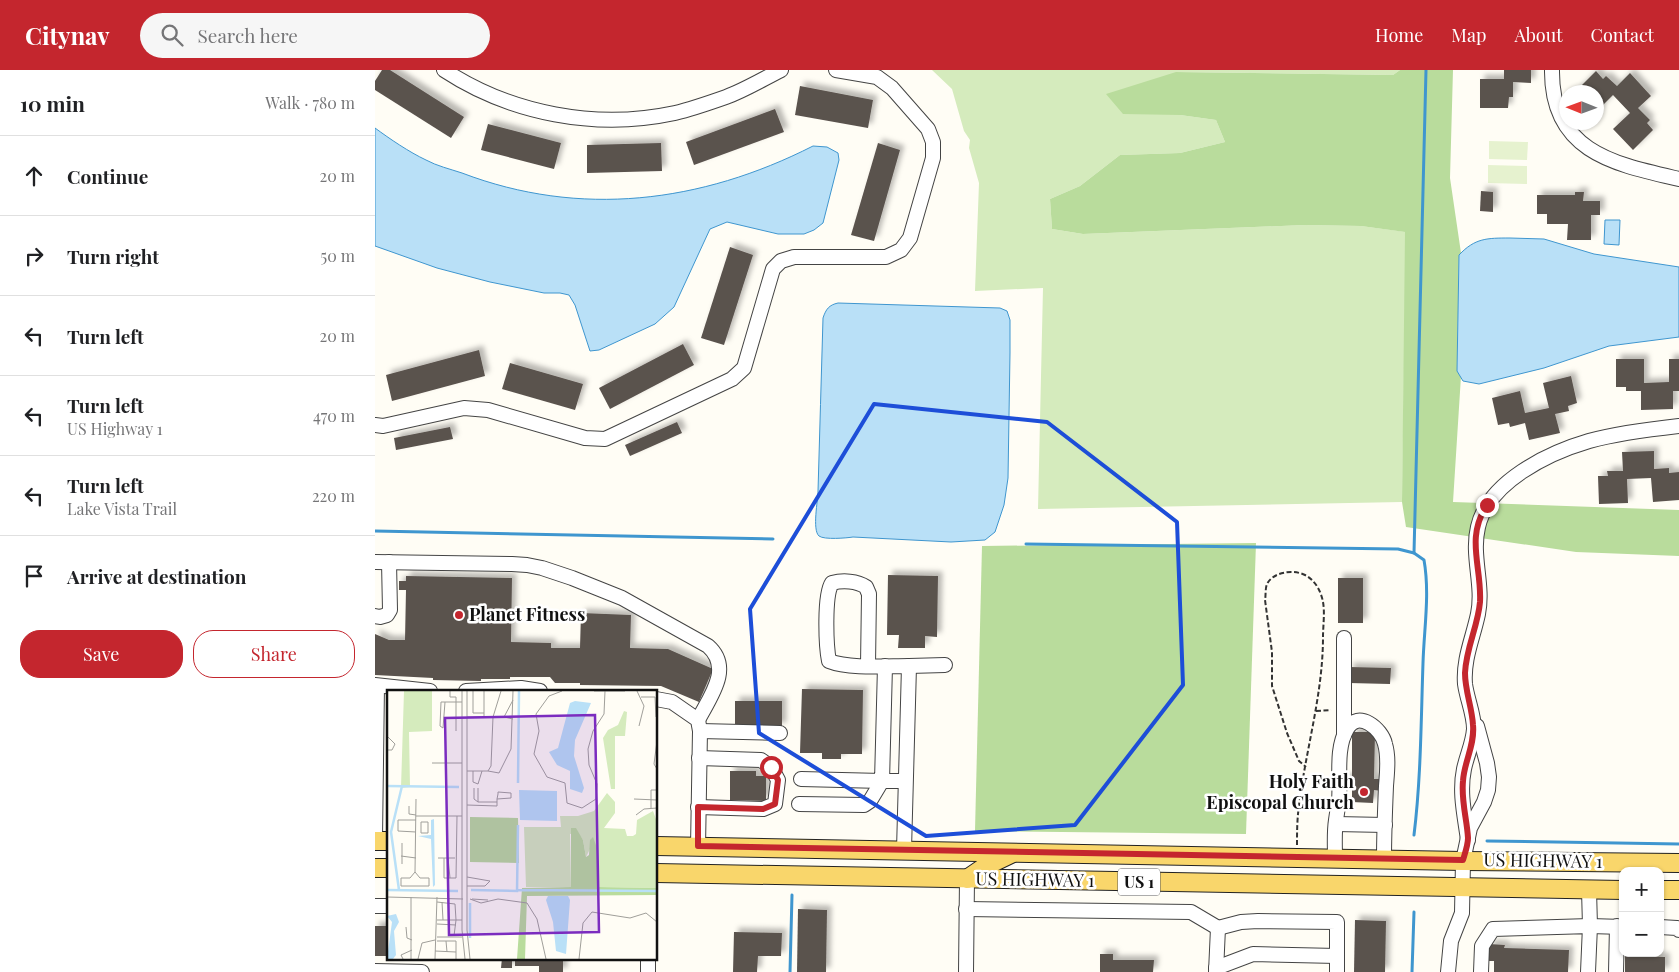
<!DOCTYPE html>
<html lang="en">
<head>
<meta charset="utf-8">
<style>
  :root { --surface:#fff; --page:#f6f6f6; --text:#202124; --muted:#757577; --line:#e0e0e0; --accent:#c4262e }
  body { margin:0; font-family:"Playfair Display",serif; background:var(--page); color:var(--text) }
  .controls { position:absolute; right:15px; bottom:15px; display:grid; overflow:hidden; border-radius:10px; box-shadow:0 1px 4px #0004 }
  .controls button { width:45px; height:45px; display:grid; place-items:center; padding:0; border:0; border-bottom:1px solid var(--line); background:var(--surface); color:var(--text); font:25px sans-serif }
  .compass { position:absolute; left:1184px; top:15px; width:45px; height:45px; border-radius:50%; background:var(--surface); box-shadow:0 1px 4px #0004; rotate:271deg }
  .stop { position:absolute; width:15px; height:15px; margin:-11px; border:4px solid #c4262e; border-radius:50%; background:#fff }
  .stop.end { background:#c4262e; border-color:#fff; box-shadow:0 1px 5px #0008 }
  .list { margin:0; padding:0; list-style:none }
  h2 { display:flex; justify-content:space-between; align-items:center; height:65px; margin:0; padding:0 20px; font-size:21px }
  h2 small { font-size:16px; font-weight:400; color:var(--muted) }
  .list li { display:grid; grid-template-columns:32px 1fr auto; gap:15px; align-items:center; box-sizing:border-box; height:80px; padding:0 20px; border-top:1px solid var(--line) }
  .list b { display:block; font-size:19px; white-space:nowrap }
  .list p { margin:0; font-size:16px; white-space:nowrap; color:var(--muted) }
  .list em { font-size:16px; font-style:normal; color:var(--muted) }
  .actions { display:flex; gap:10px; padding:15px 20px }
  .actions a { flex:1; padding:11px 0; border:1px solid var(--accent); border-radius:20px; text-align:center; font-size:18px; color:var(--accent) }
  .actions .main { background:var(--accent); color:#fff }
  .icon { flex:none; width:28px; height:28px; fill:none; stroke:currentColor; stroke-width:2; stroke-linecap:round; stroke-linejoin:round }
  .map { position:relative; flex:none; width:1304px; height:902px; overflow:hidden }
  header { display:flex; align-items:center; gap:30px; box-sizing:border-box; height:70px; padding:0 25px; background:var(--accent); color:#fff }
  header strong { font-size:24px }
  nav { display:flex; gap:28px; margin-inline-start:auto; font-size:18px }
  .search { width:350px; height:45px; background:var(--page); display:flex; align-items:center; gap:12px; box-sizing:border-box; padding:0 18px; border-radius:28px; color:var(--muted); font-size:19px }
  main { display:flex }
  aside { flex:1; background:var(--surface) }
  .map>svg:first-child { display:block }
</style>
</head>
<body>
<header>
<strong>Citynav</strong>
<div class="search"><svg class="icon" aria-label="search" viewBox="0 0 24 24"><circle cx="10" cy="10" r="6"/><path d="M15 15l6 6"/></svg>Search here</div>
<nav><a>Home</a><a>Map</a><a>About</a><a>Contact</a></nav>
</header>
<main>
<aside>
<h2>10 min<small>Walk · 780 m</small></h2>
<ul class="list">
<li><svg class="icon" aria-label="ahead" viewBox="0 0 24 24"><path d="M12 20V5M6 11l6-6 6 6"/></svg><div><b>Continue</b></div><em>20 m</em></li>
<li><svg class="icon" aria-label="right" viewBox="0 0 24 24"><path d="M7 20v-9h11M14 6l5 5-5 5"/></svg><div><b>Turn right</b></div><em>50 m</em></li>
<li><svg class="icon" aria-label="left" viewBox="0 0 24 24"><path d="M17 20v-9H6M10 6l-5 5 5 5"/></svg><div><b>Turn left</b></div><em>20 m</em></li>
<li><svg class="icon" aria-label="left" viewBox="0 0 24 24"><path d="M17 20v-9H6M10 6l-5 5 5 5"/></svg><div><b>Turn left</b><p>US Highway 1</p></div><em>470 m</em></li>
<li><svg class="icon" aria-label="left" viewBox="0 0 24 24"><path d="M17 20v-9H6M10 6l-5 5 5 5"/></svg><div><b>Turn left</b><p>Lake Vista Trail</p></div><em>220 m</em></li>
<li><svg class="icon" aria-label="arrive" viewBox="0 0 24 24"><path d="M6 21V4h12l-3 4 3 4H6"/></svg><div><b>Arrive at destination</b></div></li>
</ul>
<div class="actions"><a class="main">Save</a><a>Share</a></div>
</aside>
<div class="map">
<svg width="1304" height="902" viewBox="0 0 1304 902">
  <defs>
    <filter id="shadow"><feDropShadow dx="4.5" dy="-4.5" stdDeviation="2.5" flood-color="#0004"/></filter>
  </defs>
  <rect width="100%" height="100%" fill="#fffdf5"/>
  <path fill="#d5ebbd" d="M557 0H1025L1018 5 801 2 805 45 841 50 850 72 805 83 745 85 705 116 675 129 677 159 708 164 929 155 986 156 1031 162 1027 432 663 439 668 218 600 221 604 113 594 78 595 70 589 61 577 19Z"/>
  <g fill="#b9dc9c">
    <path d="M1025 0H1078L1075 108 1086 183 1084 186 1082 301 1086 306 1078 432 1304 440V486L1201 482 1031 457 1027 432 1030 162 986 156 929 155 708 164 677 159 675 129 705 116 745 85 805 83 850 72 841 50 805 45 748 44 731 24 801 2 1018 5Z"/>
    <path d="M881 473 871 764 600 761 607 476Z"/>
  </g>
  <g fill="#e6f2cf">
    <path d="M1114 71 1153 72 1152 90 1114 89Z"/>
    <path d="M1113 95 1152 96V114L1113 113Z"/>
  </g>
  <g fill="#b9e0f7" stroke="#3f96cf">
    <path d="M0 58C15 69 34 82 51 90 62 96 75 99 87 103 205 148 326 133 438 76L452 77 463 83 464 90 448 153 439 160 429 164H403L352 152 335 159 299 237 280 254 224 280 215 281 200 235 194 225 185 223H169L115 212 62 198 0 176Z"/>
    <path d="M1230 150H1245L1244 175 1229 174Z"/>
    <path d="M1135 168 1169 169 1219 184 1304 197V267L1234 276 1169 298 1104 314 1088 311 1082 301 1084 185C1100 168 1112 168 1135 168Z"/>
    <path d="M463 233 625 238 632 241 635 250V283L633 408 629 435 620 462 610 470 576 472 478 467C472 468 449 470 444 466 437 460 443 430 443 421 445 363 446 306 448 248 451 239 454 235 463 233Z"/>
  </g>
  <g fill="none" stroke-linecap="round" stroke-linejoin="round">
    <g stroke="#3f96cf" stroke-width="3">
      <path d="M0 461 398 469"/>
      <path d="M651 474 1023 479 1039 483 1049 490C1055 524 1049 559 1048 593 1046 651 1046 708 1039 765"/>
      <path d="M1039 483 1051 0"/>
      <path d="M1112 771 1304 774"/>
      <path d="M415 902 417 825"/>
      <path d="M1037 902 1039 842"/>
    </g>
  </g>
  <g fill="#5a524d" filter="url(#shadow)">
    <path d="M7 0H15L89 47 76 68 0 20V11Z"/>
    <path d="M1129 0H1156V13L1138 12V27H1134L1133 38H1105V9H1129Z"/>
    <path d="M1221 1 1228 9 1231 6 1242 16 1255 3 1276 26 1263 38 1275 50 1272 53 1278 60 1258 80 1238 59 1255 43 1238 25 1222 41V22H1202L1201 21Z"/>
    <path d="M425 16 498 30 493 58 420 45Z"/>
    <path d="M400 39 409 62 319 95 311 72Z"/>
    <path d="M113 54 186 73 179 99 106 80Z"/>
    <path d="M286 73 287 101 212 103V75Z"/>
    <path d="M503 73 525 80 499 171 476 165Z"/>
    <path d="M1106 121 1118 122V142L1105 141Z"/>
    <path d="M1200 122H1209L1208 131H1225V145H1216V170H1192L1193 154H1172V144H1162V125H1200Z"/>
    <path d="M355 177 378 185 349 275 326 268Z"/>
    <path d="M308 274 319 295 235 339 224 318Z"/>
    <path d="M104 280 110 306 17 331 11 305Z"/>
    <path d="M1241 289H1269V313L1294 312V289H1304V321H1298V339L1266 340V321H1251V317H1241Z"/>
    <path d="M135 293 208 314 200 340 127 319Z"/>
    <path d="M1196 306 1202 333 1193 336 1194 341 1180 344 1185 363 1154 370 1150 353 1135 357 1134 353 1123 355 1117 328 1145 321 1150 343 1174 338 1168 313Z"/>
    <path d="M302 352 307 363 255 386 250 375Z"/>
    <path d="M75 357 78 369 21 380 19 368Z"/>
    <path d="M1279 381V399L1294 398V403L1304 402V430L1278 432 1276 408 1252 409 1253 433 1224 434 1223 406H1233L1232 401H1248L1247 382Z"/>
    <path d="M513 505 563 506 562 567 550 566V578H523L524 565H512Z"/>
    <path d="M31 506 137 508 136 572 176 573V578H205L206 543 256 545 255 578 293 579 338 599 324 632 286 616 205 615V613H180L175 607H135V609H106V611L58 610V608L0 605V564L14 570H30L31 520H24V511H31Z"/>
    <rect x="963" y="508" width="25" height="45"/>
    <path d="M974 597 1016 598 1015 614 974 613Z"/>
    <path d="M427 619 488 620 487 684H466V689H447V683H425Z"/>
    <rect x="360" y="631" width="47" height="26"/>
    <path d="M977 662H1000L999 709H1007V721L999 720 998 733 977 732V720H969V708H977Z"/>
    <path d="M355 701H381V706H391V731L355 730Z"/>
    <path d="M423 839 452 840 451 902H422Z"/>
    <path d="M980 850 1011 851 1010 902H979Z"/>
    <rect x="0" y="856" width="14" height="30"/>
    <path d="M359 862 407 863 406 886H383L382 902H358Z"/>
    <path d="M1114 874 1130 875 1129 878 1194 880 1193 902H1119V891H1113Z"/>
    <path d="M725 884H738V890H779L778 902H725Z"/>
    <path d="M1250 886 1290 887V902H1250Z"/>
    <path d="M127 888H137V898H126Z"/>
    <path d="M140 888H188V902H164V896H140Z"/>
  </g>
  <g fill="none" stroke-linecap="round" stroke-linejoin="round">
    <g stroke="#444" stroke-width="16">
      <g id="minor">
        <path d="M69 0C136 44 221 60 300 43 317 39 334 33 351 27 370 20 388 9 406 0"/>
        <path d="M1177 0C1176 82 1239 94 1304 109"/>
        <path d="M0 355 8 356 89 338 113 340 210 368 230 369 357 309 369 298 398 199 406 191 419 187H511L526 180 535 168 558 88V72L553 59 517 18 502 7 461 0"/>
        <path d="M0 492 137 494 152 495 167 498 197 508 247 528 333 576C358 598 335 627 323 650"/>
        <path d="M0 546 5 547 12 545 15 540 14 492"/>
        <path d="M493 595 494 524 491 517C482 511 468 510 457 513 449 525 451 576 454 591 474 599 511 596 534 596L529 780"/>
        <path d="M534 596 570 595"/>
        <path d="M0 615 55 621"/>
        <path d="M91 621 146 618 165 621"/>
        <path d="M281 629 297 632 323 650 325 661 323 777"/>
        <path d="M325 661 405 663"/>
        <path d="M969 665V568"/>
        <path d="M426 709 507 711 510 596"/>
        <path d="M424 734 489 735 495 731 507 711H530"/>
        <path d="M323 737 388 739 400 734 403 710 396 697 386 690 324 688"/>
        <path d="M961 754 1010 755"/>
        <path d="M0 768 2 616"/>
        <path d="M1093 770C1090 747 1084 723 1089 699 1092 685 1098 673 1099 659 1099 644 1092 629 1090 614 1088 589 1098 568 1103 544 1109 515 1096 486 1103 457 1113 412 1173 383 1214 371 1240 364 1277 359 1304 356"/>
        <path d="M960 788C960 775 959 763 961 750 962 743 963 737 964 731 966 709 960 679 972 659 983 639 1007 659 1010 674 1014 687 1012 703 1011 716 1010 740 1009 765 1009 789"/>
        <path d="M1214 820 1215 856 1248 857"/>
        <path d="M0 836H14"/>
        <path d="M591 839 816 842 843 858"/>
        <path d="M1285 857 1302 858 1304 860"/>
        <path d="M843 858 866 852 883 851 962 852V902"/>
        <path d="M841 898 878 884 962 886"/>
        <path d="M0 901 47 902"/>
        <path d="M273 902V888"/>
        <path d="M591 902 592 809"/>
        <path d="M841 902 843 858"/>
        <path d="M1073 902 1076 871 1087 843 1088 791 1095 758 1109 732 1113 720 1114 707 1112 693 1102 656"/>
        <path d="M1106 902 1107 876 1118 859 1215 856 1213 902"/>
        <path d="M1241 902 1242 856"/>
      </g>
    </g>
    <g stroke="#222" stroke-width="20">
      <g id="major">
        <path d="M0 771H14"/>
        <path d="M281 776 1088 791 1304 793"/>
        <path d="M0 798H14"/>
        <path d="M281 803 1248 820"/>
        <path d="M592 809 611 796 636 784"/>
        <path d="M1285 820H1304"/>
      </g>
    </g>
    <g stroke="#333" stroke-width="2" stroke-dasharray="5 2.5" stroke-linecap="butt">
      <path d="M941 641 956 640"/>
      <path d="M922 775C922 765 922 755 923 744 929 685 948 627 948 567 948 556 950 543 948 532 946 521 940 510 930 505 918 499 898 502 892 514 890 519 891 525 890 530L897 582V616L912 663 924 691 931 697"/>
    </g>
    <use href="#minor" stroke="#fff" stroke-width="14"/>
    <use href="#major" stroke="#f9d66b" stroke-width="18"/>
  </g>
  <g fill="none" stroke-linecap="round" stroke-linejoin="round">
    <path stroke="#c4262e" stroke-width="6" d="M396 697 403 710 400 734 388 739 323 737V776L1088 790C1090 783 1093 775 1093 768 1092 749 1086 731 1088 711 1089 692 1100 675 1098 655 1097 637 1090 621 1090 603 1091 578 1103 556 1105 532 1107 497 1090 468 1112 435"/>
  </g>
  <path fill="none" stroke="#1d4ed8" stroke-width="4" stroke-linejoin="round" d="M499 334 672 352 802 452 808 615 700 755 551 766 384 663 375 539Z"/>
  <g fill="#c4262e" stroke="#fff" stroke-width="2">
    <circle cx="84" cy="545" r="5"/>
    <circle cx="989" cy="722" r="5"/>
  </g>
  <g text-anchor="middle" stroke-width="5" stroke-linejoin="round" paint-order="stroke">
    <rect fill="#fff" stroke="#585858" stroke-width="1" x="743" y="798.5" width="42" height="27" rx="4"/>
    <g font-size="16" font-weight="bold" fill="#111">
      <text x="764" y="818">US 1</text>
    </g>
    <g font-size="18" font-weight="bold" fill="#111" stroke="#fff" text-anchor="start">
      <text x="94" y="551">Planet Fitness</text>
      <text x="979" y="718" text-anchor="end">Holy Faith<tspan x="979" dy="21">Episcopal Church</tspan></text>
    </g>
    <g font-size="18" fill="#111" stroke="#fff">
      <text transform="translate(1168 791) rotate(1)" y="6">US HIGHWAY 1</text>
      <text transform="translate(660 810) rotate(1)" y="6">US HIGHWAY 1</text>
    </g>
  </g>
  <g transform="translate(12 620)">
    <rect width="270" height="270" fill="#fffdf5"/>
    <path d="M17 1H45V41L22 42 23 97 14 98ZM237 21 240 22 238 46H228V99H224L216 48 221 40 231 35ZM220 103 228 112V123L217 138 238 139 240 146H246L249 144 250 130 266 121 270 132V198L212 197 210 158 203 159 199 167 196 150 191 143 183 144 184 197H139L137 137H174L173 126H191L207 121Z" fill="#d5ebbd"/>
    <path d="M83 127 131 128 132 173 83 172ZM184 138H189L196 150 199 167 202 165 203 150 206 147 210 158 212 197 270 198V205L140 206 138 269H130L135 198 184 197Z" fill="#b9dc9c"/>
    <path d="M188 11 204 13 188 50 187 66 197 98 195 103 183 99V81L170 75 162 62 171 58 183 13ZM132 100 170 101V131L133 130ZM47 129 48 195 46 197 44 149 31 146 44 145V130ZM161 206H181L183 210 179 264 169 261 166 232 159 210ZM9 224 12 232 7 241 9 265 6 269H0L5 232 0 226Z" fill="#b9e0f7"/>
    <path fill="none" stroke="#b9e0f7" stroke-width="2.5" d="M131 93 132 1M0 96 72 97M0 200 71 201M12 200 4 142 15 96M84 200 130 201 131 135M131 200 270 201M83 213V248"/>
    <path fill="none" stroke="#a09f9a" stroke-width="1" d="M75 1V240L78 269M80 1V240L83 269M86 1V23H97M175 1 162 6 149 24 152 41 147 64 160 87 178 93 180 113 195 118 209 109 210 94 202 75 201 59 206 41 217 24 218 1M207 1H238M250 1 257 16 252 36M254 7H268L269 27M126 10 117 27 126 29M58 12 56 38 53 36 54 12H69V7H63V1M80 27H106M97 27V1M69 41V12H75M0 46 8 54 5 60H0M270 51 267 74 270 79M45 73H75M80 81H101L104 76 106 27 114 1M86 81V92L91 94 95 81M101 81 112 83 124 59 126 1M87 98V109L91 112M91 98V112H110M247 109 270 110M80 115 110 116V109L111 104V102L124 103V108L110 109M22 116V124L29 125M264 118V100H270M249 125 257 119 270 118M29 126H75M34 132H41V143H34ZM29 142 11 141V130H29M15 153V174M14 166 29 168M51 168H68M57 168V188H69L70 126M61 168 63 188M28 182 33 188H42V196H14V188H23ZM28 182 29 109M80 196H98L103 191 80 187M0 207 76 209M24 207V269M83 209 94 213 111 209 140 213 150 229 159 269M85 209 101 210M50 212 68 214 69 230H50M55 212 56 230M50 234 69 235M19 237 20 248 25 250M270 241V262M67 246 69 230H75M50 247H75M50 251H59L60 262M59 251H69V262M48 261 69 262V269M16 269 14 265 25 260M31 269 35 253 48 250M48 269 50 207M192 269 196 233 205 222 243 228 259 223 270 232"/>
    <path fill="#7b2cbf" fill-opacity="0.15" stroke="#7b2cbf" stroke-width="2.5" d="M208 25 212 242 62 245 58 28Z"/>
    <rect width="270" height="270" fill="none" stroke="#111" stroke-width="2.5"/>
  </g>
</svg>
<div class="controls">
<button>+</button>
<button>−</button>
</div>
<svg class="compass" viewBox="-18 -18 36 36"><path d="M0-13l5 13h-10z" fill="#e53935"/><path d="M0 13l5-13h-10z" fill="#757577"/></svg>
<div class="stop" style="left:396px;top:697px"></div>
<div class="stop end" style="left:1112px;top:435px"></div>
</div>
</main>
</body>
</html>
